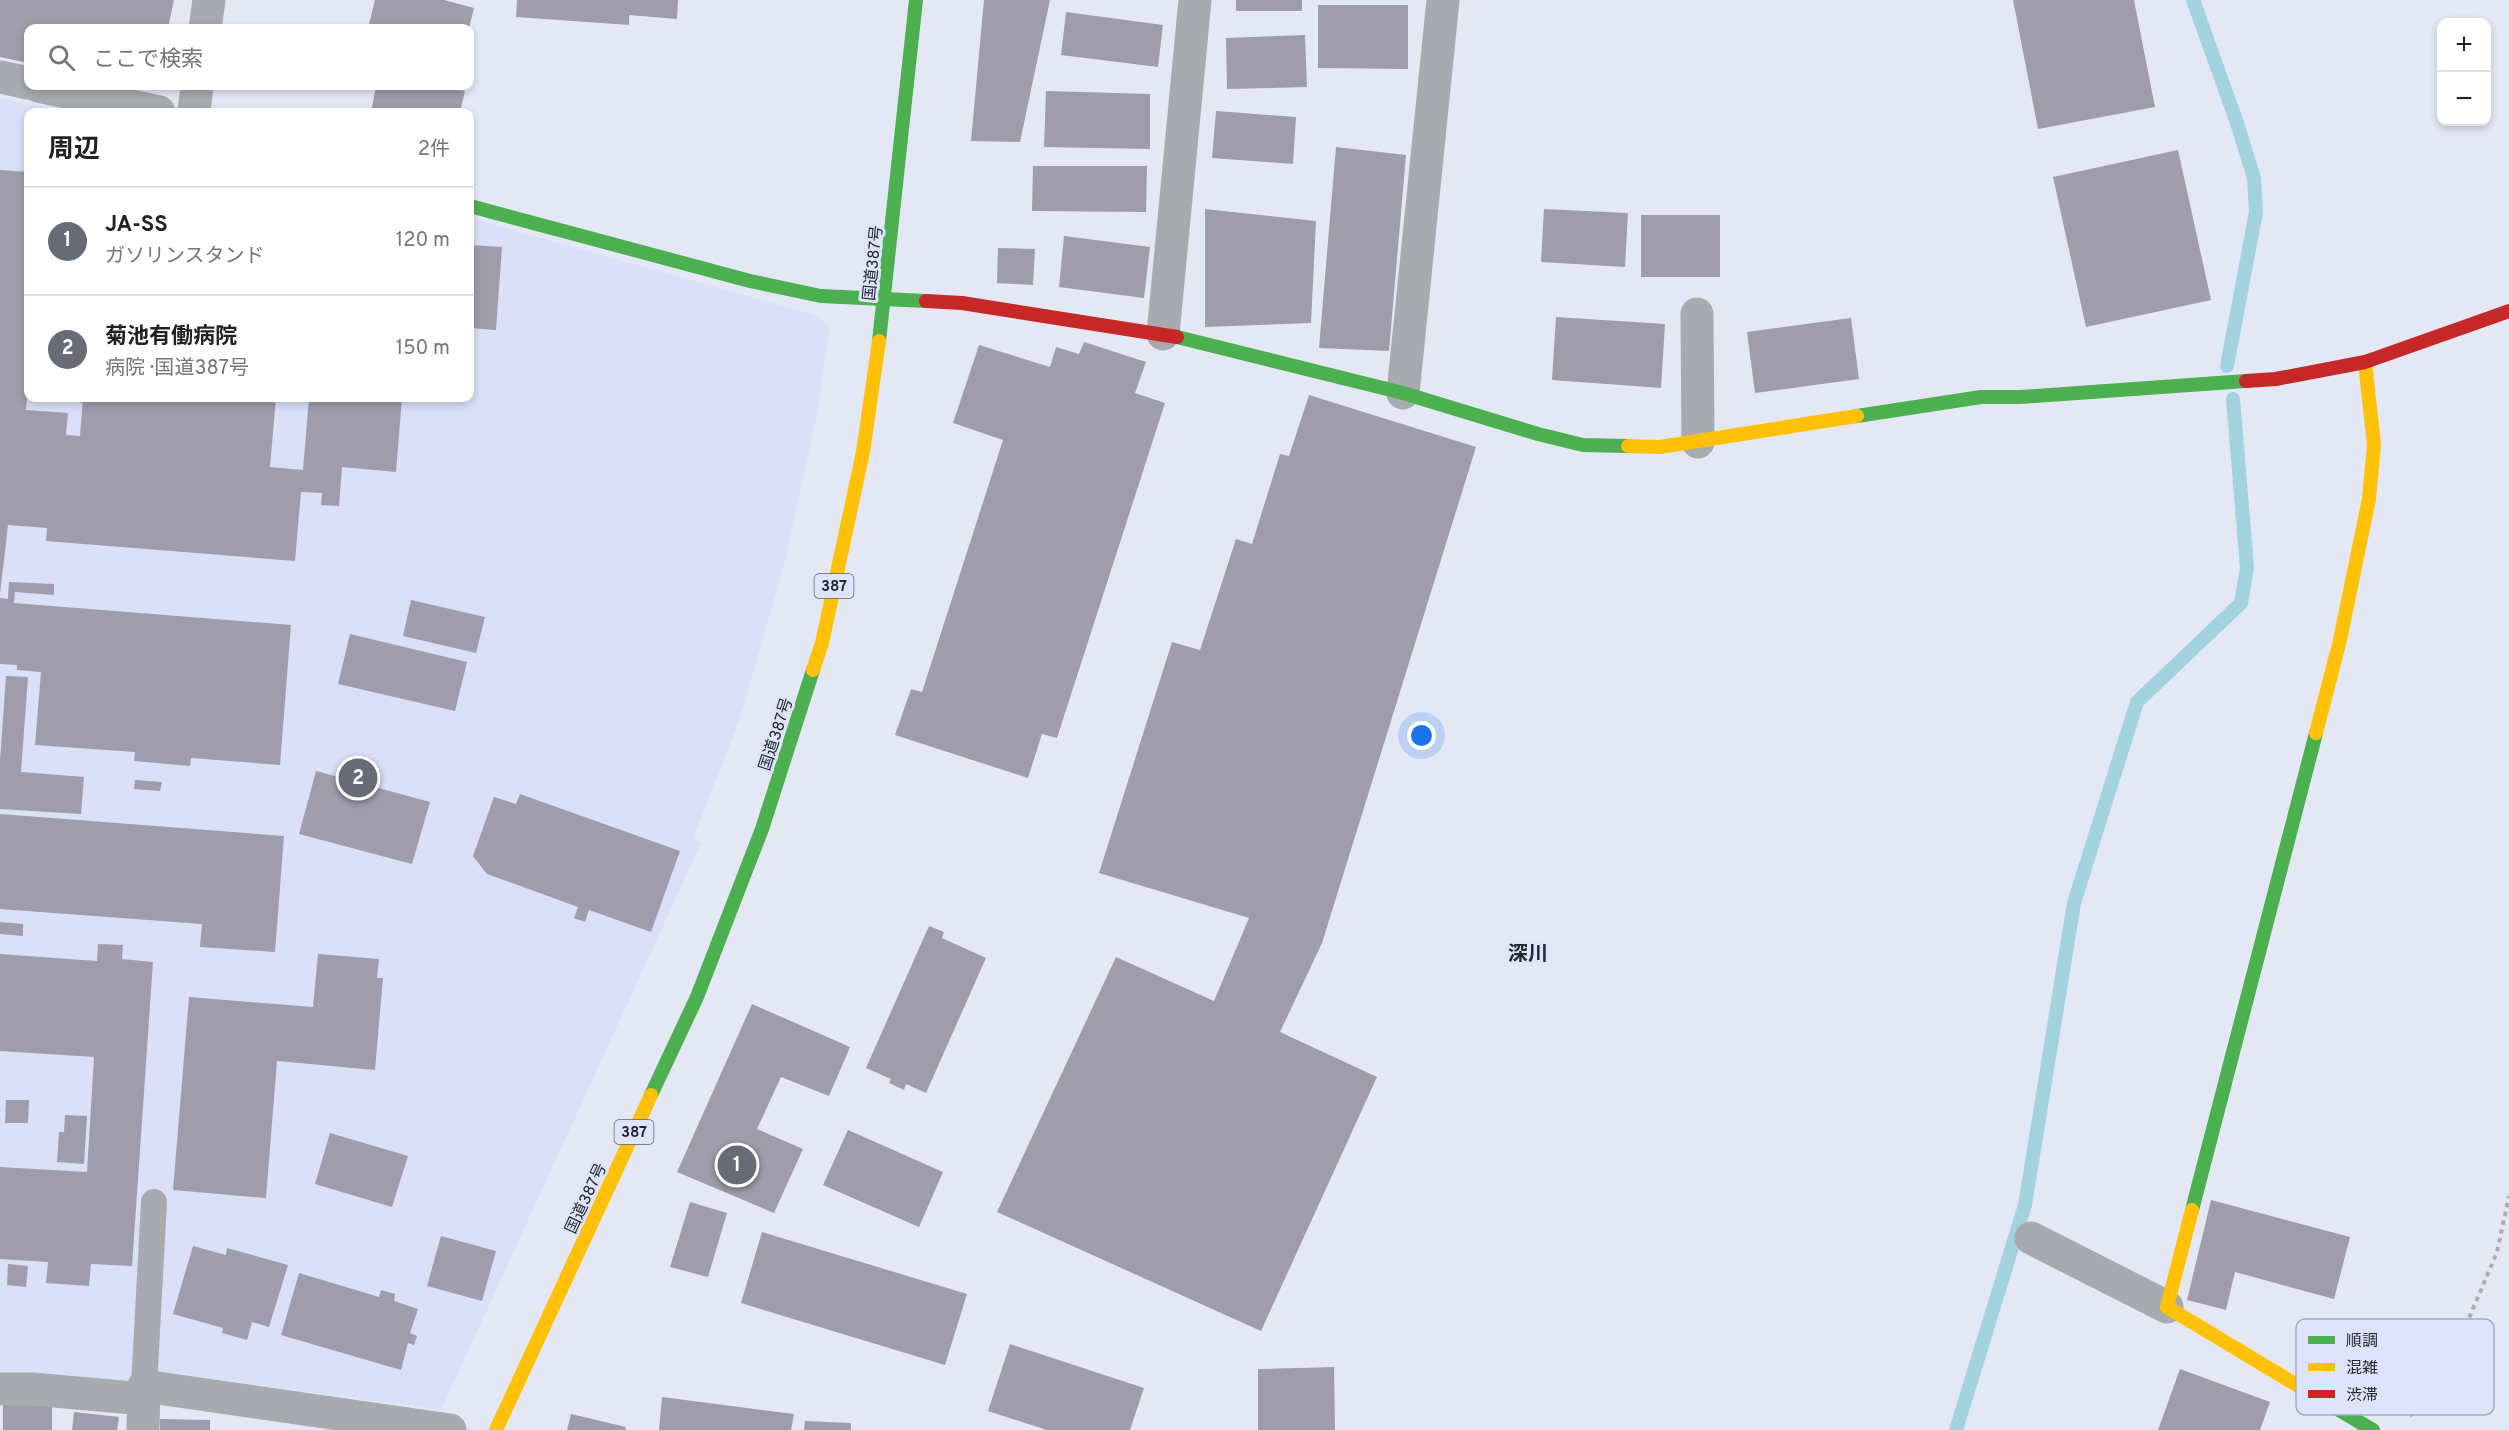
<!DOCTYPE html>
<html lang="ja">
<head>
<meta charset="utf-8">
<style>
  :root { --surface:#fff; --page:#f6f6f6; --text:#222; --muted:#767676; --line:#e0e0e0; --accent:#676b75 }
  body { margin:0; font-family:Overpass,"Noto Sans JP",sans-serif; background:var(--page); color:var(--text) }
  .controls { position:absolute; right:18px; top:18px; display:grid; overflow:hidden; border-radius:12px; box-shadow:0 3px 9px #0003 }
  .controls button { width:54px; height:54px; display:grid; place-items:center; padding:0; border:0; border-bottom:2px solid var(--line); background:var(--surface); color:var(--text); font:30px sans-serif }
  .you { position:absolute; left:1422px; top:736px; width:21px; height:21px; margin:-15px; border:4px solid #fff; border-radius:50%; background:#1a73e8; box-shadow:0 0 0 9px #1a73e833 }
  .badge { display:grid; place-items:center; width:39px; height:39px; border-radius:50%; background:var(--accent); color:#fff; font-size:20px; font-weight:700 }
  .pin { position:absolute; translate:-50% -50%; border:3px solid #fff; box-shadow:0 2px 6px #0006 }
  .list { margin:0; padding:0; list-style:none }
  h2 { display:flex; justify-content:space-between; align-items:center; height:78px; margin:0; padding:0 24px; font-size:26px }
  h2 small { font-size:20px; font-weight:400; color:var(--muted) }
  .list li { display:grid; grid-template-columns:39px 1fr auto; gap:18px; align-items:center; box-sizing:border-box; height:108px; padding:0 24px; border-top:2px solid var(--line) }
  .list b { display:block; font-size:22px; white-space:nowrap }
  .list p { margin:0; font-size:20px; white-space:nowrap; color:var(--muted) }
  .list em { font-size:20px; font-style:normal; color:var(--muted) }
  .icon { flex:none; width:33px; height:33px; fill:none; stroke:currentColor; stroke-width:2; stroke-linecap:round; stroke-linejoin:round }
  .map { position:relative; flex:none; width:2509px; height:1430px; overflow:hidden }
  .search { position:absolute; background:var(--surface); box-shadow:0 3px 9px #0003; left:24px; top:24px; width:450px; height:66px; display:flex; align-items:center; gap:15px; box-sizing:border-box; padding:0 21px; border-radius:12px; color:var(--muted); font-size:22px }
  .panel { position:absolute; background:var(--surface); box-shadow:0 3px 9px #0003; left:24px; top:108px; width:450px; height:294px; border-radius:12px }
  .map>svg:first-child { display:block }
</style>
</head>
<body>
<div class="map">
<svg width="2509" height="1430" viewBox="0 0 2509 1430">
  <rect width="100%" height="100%" fill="#e4e8f5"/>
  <path fill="#d9e0f7" d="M0 98 65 112H28V398H470V218L812 314 830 326 817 413 786 557 740 718 693 839 701 843 441 1410 173 1373 128 1389 0 1377Z"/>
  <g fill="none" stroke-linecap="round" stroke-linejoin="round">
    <g stroke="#a3d2df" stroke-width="14">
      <path d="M2193 0 2237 123 2254 178 2256 212 2227 366"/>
      <path d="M1956 1430 2025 1205 2074 903 2137 702 2241 603 2247 568 2233 399"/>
    </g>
  </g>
  <g fill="#9f9dab">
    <path d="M0 0H174L168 28H28V63L0 57Z"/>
    <path d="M375 0H444L474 8 469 28H368Z"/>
    <path d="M517 0H678L677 19 629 15V25L516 17Z"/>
    <path d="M984 0H1050L1020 142 971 141Z"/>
    <rect x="1236" y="0" width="66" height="11"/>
    <path d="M2013 0H2134L2155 107 2038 129Z"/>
    <path d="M1318 5H1408V69L1318 68Z"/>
    <path d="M1066 12 1163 25 1158 67 1061 55Z"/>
    <path d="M1305 35 1307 87 1227 89 1226 38Z"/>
    <path d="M376 86H436L465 91 460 112H371Z"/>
    <path d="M1046 91 1150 94V149L1044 147Z"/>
    <path d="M1216 111 1296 117 1293 164 1212 158Z"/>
    <path d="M1336 147 1406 155 1389 351 1319 348Z"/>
    <path d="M2178 150 2211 300 2086 327 2053 177Z"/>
    <path d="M1033 166H1147L1146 212 1032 211Z"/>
    <path d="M0 170 28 172V391L26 410 68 413 66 435 80 436 83 398H276L270 467 303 470 309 398H402L396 472 342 467 339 506 321 505 322 493 301 492 295 561 46 541 47 528 8 525 0 594Z"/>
    <path d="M1205 209 1316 221 1311 323 1205 327Z"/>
    <path d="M1544 209 1628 213 1625 267 1541 262Z"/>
    <rect x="1641" y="215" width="79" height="62"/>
    <path d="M1064 236 1150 247 1144 298 1059 287Z"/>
    <path d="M470 245 502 247 496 330 470 328Z"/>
    <path d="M998 248 1035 249 1033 285 997 283Z"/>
    <path d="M1556 317 1665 324 1661 388 1552 380Z"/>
    <path d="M1851 318 1859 379 1755 393 1747 332Z"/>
    <path d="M1084 342 1146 362 1135 393 1165 403 1057 738 1042 734 1028 778 895 735 911 689 922 692 1003 440 953 423 979 345 1050 367 1056 347 1079 354Z"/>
    <path d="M1309 395 1476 447 1322 943 1280 1032 1377 1077 1261 1331 997 1212 1116 957 1214 1001 1249 918 1099 873 1172 642 1200 650 1236 539 1252 544 1280 454 1289 456Z"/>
    <path d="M9 582 54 584V595L15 592 14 603 291 625 280 765 191 758 190 766 134 761 135 752 35 745 41 672 17 670V665L0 664V598L8 599Z"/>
    <path d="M411 600 485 617 476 653 403 636Z"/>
    <path d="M350 634 467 662 455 711 338 684Z"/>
    <path d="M6 676 28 677 21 772 84 777 81 814 0 809V761Z"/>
    <path d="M316 771 430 802 412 864 299 834Z"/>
    <path d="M135 780 162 782 160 791 134 789Z"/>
    <path d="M520 794 680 851 651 932 589 910 585 922 574 918 578 907 487 874 473 856 494 797 516 804Z"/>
    <path d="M0 814 284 836 275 952 200 947 202 924 0 909Z"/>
    <path d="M0 922 23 924V936L0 934Z"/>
    <path d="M929 926 944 932 942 938 986 958 926 1093 906 1084 904 1090 889 1083 891 1079 866 1068Z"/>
    <path d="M98 944 123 945 122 959 153 962 132 1266 91 1264 89 1286 46 1283 48 1262 0 1259V1167L87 1172 94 1057 0 1051V954L97 961Z"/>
    <path d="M318 954 379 959 377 978H383L375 1070 277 1061 266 1198 173 1190 189 997 313 1007Z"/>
    <path d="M752 1004 850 1047 829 1096 781 1077 757 1129 803 1149 774 1213 677 1172Z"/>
    <path d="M6 1100H29L28 1123H5Z"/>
    <path d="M65 1115 87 1116 84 1164 57 1162 59 1132H64Z"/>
    <path d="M848 1130 943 1172 919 1227 823 1185Z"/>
    <path d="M330 1133 408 1156 392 1207 315 1184Z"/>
    <path d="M2211 1200 2350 1237 2334 1299 2235 1272 2226 1310 2187 1300Z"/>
    <path d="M690 1202 727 1213 708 1277 670 1267Z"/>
    <path d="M762 1232 967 1294 945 1365 741 1303Z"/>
    <path d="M441 1236 496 1251 482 1301 427 1286Z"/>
    <path d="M193 1246 226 1255 227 1248 288 1265 269 1327 252 1322 247 1340 222 1333 223 1328 173 1314Z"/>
    <path d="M8 1264 28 1266 26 1287 7 1285Z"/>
    <path d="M299 1273 379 1297 381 1290 395 1294 394 1301 418 1309 410 1333 417 1336 414 1345 408 1343 401 1370 281 1335Z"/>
    <path d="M1010 1344 1144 1388 1130 1430H1047L988 1411Z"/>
    <path d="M1334 1367 1335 1430H1258V1369Z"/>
    <path d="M2180 1369 2270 1402 2260 1430H2158Z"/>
    <path d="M52 1397V1430H3V1398Z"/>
    <path d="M662 1397 794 1414 791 1430H659Z"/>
    <path d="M74 1412 119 1417 117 1430H72Z"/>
    <path d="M571 1414 626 1427 625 1430H567Z"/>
    <path d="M160 1419 210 1420V1430H160Z"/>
    <path d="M805 1421 851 1423V1430H804Z"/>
  </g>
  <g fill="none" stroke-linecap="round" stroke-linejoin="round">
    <path stroke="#aaadb4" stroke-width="4" stroke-dasharray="4.5 4.5" stroke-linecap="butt" d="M2410 1416 2431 1399 2464 1330 2497 1252 2509 1196"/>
    <path stroke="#a7aaaf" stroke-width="26" d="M144 1386 154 1202"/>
    <g stroke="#a7aaaf" stroke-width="33">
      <path d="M205 28 209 0"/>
      <path d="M0 77 28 83"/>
      <path d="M38 86 159 112"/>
      <path d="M194 112 197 86"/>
      <path d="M1697 314 1698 442"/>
      <path d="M1163 334 1195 0"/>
      <path d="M1403 393 1443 0"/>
      <path d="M2031 1238 2167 1307"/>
      <path d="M0 1389H32L144 1399"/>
      <path d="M143 1430 144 1386 450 1430"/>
    </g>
    <g stroke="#4caf50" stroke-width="14">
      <path d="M470 206 750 281 821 296 926 301"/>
      <path d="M1177 337 1403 393 1538 434 1583 445 1628 446"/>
      <path d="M879 341 916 0"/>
      <path d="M1857 416 1981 397H2020L2246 381"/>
      <path d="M651 1095 697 997 762 829 813 670"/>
      <path d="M2192 1210 2316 733"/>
      <path d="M2300 1387 2373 1430"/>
    </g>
    <g stroke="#ffc107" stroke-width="14">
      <path d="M1628 446 1660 447 1857 416"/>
      <path d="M813 670 822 643 863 452 879 341"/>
      <path d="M2316 733 2340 640 2369 499 2374 445 2365 362"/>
      <path d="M2192 1210 2167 1307 2300 1387"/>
      <path d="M496 1430 651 1095"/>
    </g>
    <g stroke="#c62828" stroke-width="14">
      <path d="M926 301 962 303 1177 337"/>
      <path d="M2246 381 2276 379 2365 362 2509 311"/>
    </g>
  </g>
  <g text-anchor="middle" stroke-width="6" stroke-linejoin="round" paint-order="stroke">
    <g fill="#dde4fc" stroke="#5c606d" stroke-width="1.5">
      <rect x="814.5" y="574" width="39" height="24" rx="4.5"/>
      <rect x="614.5" y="1120" width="39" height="24" rx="4.5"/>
    </g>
    <g font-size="15" font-weight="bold" fill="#242730">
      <text x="834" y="591">387</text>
      <text x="634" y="1137">387</text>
    </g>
    <g font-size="16" fill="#242730" stroke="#dde4fc">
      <text transform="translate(872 263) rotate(-84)" y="6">国道387号</text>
      <text transform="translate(775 734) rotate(-72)" y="6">国道387号</text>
      <text transform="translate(585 1198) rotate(-65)" y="6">国道387号</text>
    </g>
    <g font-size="20" font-weight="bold" fill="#242730" stroke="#dde4fc">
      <text x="1528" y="960">深川</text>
    </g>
  </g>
  <rect x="2296" y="1319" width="198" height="96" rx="9" fill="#dde4fc" stroke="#a6abbf" stroke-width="1.5"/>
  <rect x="2308" y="1336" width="27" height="8" fill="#4caf50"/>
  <rect x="2308" y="1363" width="27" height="8" fill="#ffc107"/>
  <rect x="2308" y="1390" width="27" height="8" fill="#c62828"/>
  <g font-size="16" fill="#242730">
    <text x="2346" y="1346">順調</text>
    <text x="2346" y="1373">混雑</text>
    <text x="2346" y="1400">渋滞</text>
  </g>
</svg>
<div class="controls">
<button>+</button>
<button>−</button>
</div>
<div class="you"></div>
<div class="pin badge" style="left:737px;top:1165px">1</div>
<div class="pin badge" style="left:358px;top:778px">2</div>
<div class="search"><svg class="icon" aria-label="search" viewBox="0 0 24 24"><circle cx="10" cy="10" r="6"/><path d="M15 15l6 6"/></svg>ここで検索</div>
<section class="panel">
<h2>周辺<small>2件</small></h2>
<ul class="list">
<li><span class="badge">1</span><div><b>JA-SS</b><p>ガソリンスタンド</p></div><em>120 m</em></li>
<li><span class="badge">2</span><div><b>菊池有働病院</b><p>病院 · 国道387号</p></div><em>150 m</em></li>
</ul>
</section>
</div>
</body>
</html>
